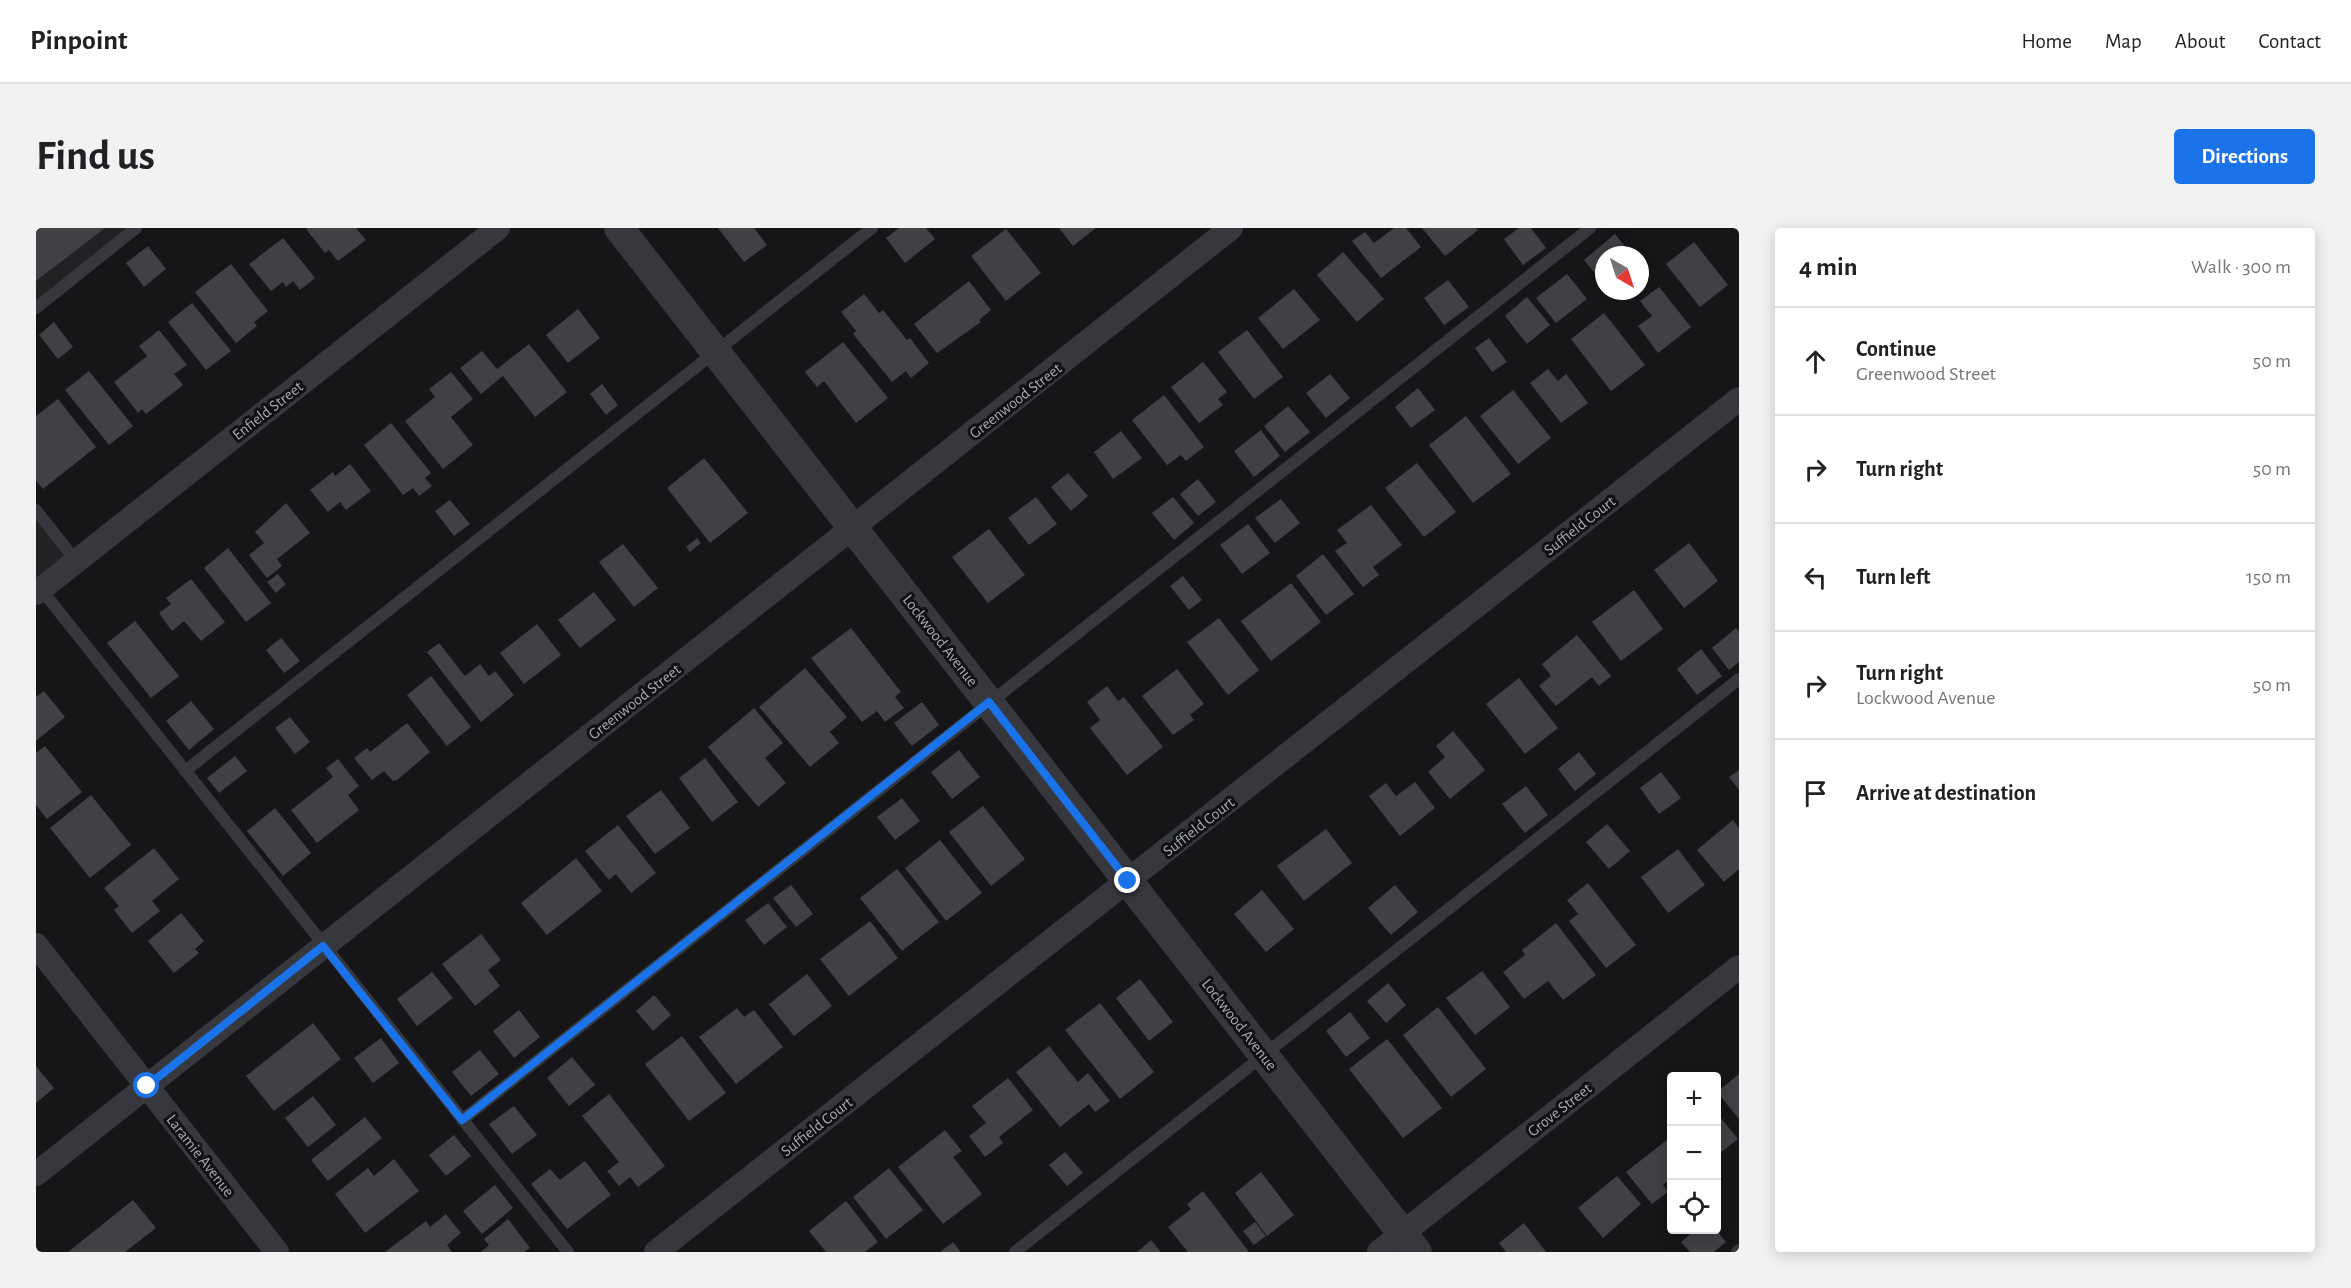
<!DOCTYPE html>
<html lang="en">
<head>
<meta charset="utf-8">
<style>
  :root { --surface:#fff; --page:#f2f2f2; --text:#202124; --muted:#757577; --line:#e0e0e0; --accent:#1a73e8 }
  body { margin:0; font-family:"Alegreya Sans",sans-serif; background:var(--page); color:var(--text) }
  .controls { position:absolute; right:18px; bottom:18px; display:grid; overflow:hidden; border-radius:6px; box-shadow:0 3px 15px #0003 }
  .controls button { width:54px; height:54px; display:grid; place-items:center; padding:0; border:0; border-bottom:2px solid var(--line); background:var(--surface); color:var(--text); font:30px sans-serif }
  .compass { position:absolute; left:1559px; top:18px; width:54px; height:54px; border-radius:50%; background:var(--surface); box-shadow:0 3px 15px #0003; rotate:141deg }
  .stop { position:absolute; width:18px; height:18px; margin:-14px; border:4px solid #1a73e8; border-radius:50%; background:#fff }
  .stop.end { background:#1a73e8; border-color:#fff; box-shadow:0 2px 6px #0008 }
  .list { margin:0; padding:0; list-style:none }
  h2 { display:flex; justify-content:space-between; align-items:center; height:78px; margin:0; padding:0 24px; font-size:26px }
  h2 small { font-size:20px; font-weight:400; color:var(--muted) }
  .list li { display:grid; grid-template-columns:39px 1fr auto; gap:18px; align-items:center; box-sizing:border-box; height:108px; padding:0 24px; border-top:2px solid var(--line) }
  .list b { display:block; font-size:22px; white-space:nowrap }
  .list p { margin:0; font-size:20px; white-space:nowrap; color:var(--muted) }
  .list em { font-size:20px; font-style:normal; color:var(--muted) }
  .icon { flex:none; width:33px; height:33px; fill:none; stroke:currentColor; stroke-width:2; stroke-linecap:round; stroke-linejoin:round }
  .map { position:relative; flex:none; width:1703px; height:1024px; overflow:hidden; border-radius:6px }
  header { display:flex; align-items:center; gap:36px; box-sizing:border-box; height:84px; padding:0 30px; background:var(--surface); border-bottom:2px solid var(--line) }
  header strong { font-size:28px }
  nav { display:flex; gap:33px; margin-inline-start:auto; font-size:21px }
  .intro { display:flex; align-items:center; justify-content:space-between; box-sizing:border-box; height:144px; padding:0 36px }
  h1 { margin:0; font-size:42px }
  .button { padding:15px 27px; border-radius:6px; background:var(--accent); color:#fff; font-size:21px; font-weight:700 }
  main { display:flex; gap:36px; padding:0 36px }
  aside { flex:1; background:var(--surface); border-radius:6px; box-shadow:0 3px 15px #0003 }
  .map>svg:first-child { display:block }
</style>
</head>
<body>
<header>
<strong>Pinpoint</strong>
<nav><a>Home</a><a>Map</a><a>About</a><a>Contact</a></nav>
</header>
<div class="intro"><h1>Find us</h1><a class="button">Directions</a></div>
<main>
<div class="map">
<svg width="1703" height="1024" viewBox="0 0 1703 1024">
  <rect width="100%" height="100%" fill="#161618"/>
  <g fill="#222225">
    <path d="M0 0H93L0 74Z"/>
    <path d="M0 291 33 333 0 359Z"/>
  </g>
  <g fill="#404145">
    <path d="M0 0H69L0 53Z"/>
    <path d="M272 0H320L330 12 302 33 293 22 289 25 270 1Z"/>
    <path d="M682 0H718L731 17 708 34Z"/>
    <path d="M863 0H890L899 11 869 35 850 10Z"/>
    <path d="M1023 0H1060L1037 18Z"/>
    <path d="M1358 0H1370L1385 19 1345 50 1316 13 1329 4 1338 15Z"/>
    <path d="M1386 0H1440L1442 2 1409 28Z"/>
    <path d="M1483 0H1495L1510 20 1487 37 1468 11Z"/>
    <path d="M970 1 1005 45 970 73 935 28Z"/>
    <path d="M1579 6 1596 27H1568L1566 54 1548 32Z"/>
    <path d="M247 10 279 50 264 62 257 53 250 59 247 54 235 63 213 36Z"/>
    <path d="M1658 14 1692 57 1664 79 1630 36Z"/>
    <path d="M112 18 130 41 108 59 90 35Z"/>
    <path d="M1307 24 1348 71 1321 94 1281 47Z"/>
    <path d="M195 36 232 83 218 94 221 98 200 115 159 64Z"/>
    <path d="M1531 46 1551 71 1520 95 1500 70Z"/>
    <path d="M1412 52 1433 79 1408 97 1388 70Z"/>
    <path d="M933 53 955 82 943 92 945 94 901 125 878 96Z"/>
    <path d="M1623 59 1655 99 1622 125 1602 98 1616 88 1604 73Z"/>
    <path d="M1258 61 1284 92 1247 121 1222 90Z"/>
    <path d="M828 66 843 85 847 82 871 112 874 110 893 135 875 150 870 143 856 154 817 106 820 103 805 84Z"/>
    <path d="M1491 69 1514 97 1491 116 1469 88Z"/>
    <path d="M156 75 195 123 170 142 132 94Z"/>
    <path d="M542 81 564 110 532 135 510 107Z"/>
    <path d="M1568 85 1609 137 1575 163 1535 111Z"/>
    <path d="M18 94 37 119 22 131 3 107Z"/>
    <path d="M123 102 151 137 138 146 147 157 110 186 106 181 102 185 78 154 111 128 103 118Z"/>
    <path d="M1211 102 1247 149 1218 171 1182 124Z"/>
    <path d="M1453 110 1471 134 1456 144 1439 120Z"/>
    <path d="M807 114 852 170 820 195 788 153 781 159 769 144Z"/>
    <path d="M493 116 531 164 499 189 467 148 445 166 424 140 446 123 461 141Z"/>
    <path d="M1167 134 1191 164 1182 171 1187 177 1163 195 1135 159Z"/>
    <path d="M1512 141 1522 153 1530 146 1552 175 1525 195 1494 155Z"/>
    <path d="M53 143 97 198 73 217 29 162Z"/>
    <path d="M415 144 437 171 415 189 437 217 407 241 369 193 399 169 393 161Z"/>
    <path d="M1294 146 1314 170 1290 190 1270 165Z"/>
    <path d="M566 156 582 177 570 187 554 166Z"/>
    <path d="M1382 160 1399 182 1375 200 1359 179Z"/>
    <path d="M1477 162 1515 210 1482 236 1444 188Z"/>
    <path d="M1128 167 1168 219 1150 233 1145 227 1131 237 1096 192Z"/>
    <path d="M22 171 60 219 7 261 0 253V188Z"/>
    <path d="M1252 178 1274 204 1249 224 1228 198Z"/>
    <path d="M1430 188 1475 246 1437 275 1393 217Z"/>
    <path d="M355 195 395 245 389 250 396 258 383 268 377 260 367 267 328 217Z"/>
    <path d="M1225 202 1244 228 1218 249 1198 223Z"/>
    <path d="M1085 203 1106 230 1077 251 1058 224Z"/>
    <path d="M668 230 712 285 674 315 631 260Z"/>
    <path d="M1381 235 1420 284 1388 309 1349 260Z"/>
    <path d="M314 236 335 263 310 282 304 274 292 284 274 262 297 244 299 248Z"/>
    <path d="M1032 245 1052 268 1035 283 1015 259Z"/>
    <path d="M1162 251 1180 274 1162 288 1144 266Z"/>
    <path d="M1000 269 1021 296 993 317 972 290Z"/>
    <path d="M1137 269 1158 295 1138 312 1116 285Z"/>
    <path d="M1245 271 1264 295 1239 315 1219 290Z"/>
    <path d="M414 272 434 296 418 308 399 283Z"/>
    <path d="M250 275 274 305 241 331 246 338 231 350 213 327 228 315 219 304Z"/>
    <path d="M1335 277 1366 317 1337 339 1343 347 1327 359 1299 323 1311 315 1301 302Z"/>
    <path d="M1212 296 1234 325 1206 346 1184 317Z"/>
    <path d="M953 301 989 347 952 375 916 329Z"/>
    <path d="M661 310 665 315 654 324 650 319Z"/>
    <path d="M1653 315 1682 353 1648 380 1618 342Z"/>
    <path d="M587 316 622 360 598 379 563 334Z"/>
    <path d="M192 320 235 375 210 394 168 340Z"/>
    <path d="M1287 326 1318 366 1290 387 1260 348Z"/>
    <path d="M242 346 250 356 240 365 231 354Z"/>
    <path d="M1147 348 1166 372 1153 382 1134 358Z"/>
    <path d="M155 351 189 394 165 413 148 393 136 403 123 385 135 376 130 370Z"/>
    <path d="M1255 355 1285 394 1235 433 1205 393Z"/>
    <path d="M1598 362 1627 401 1585 433 1556 394Z"/>
    <path d="M558 364 580 392 544 420 522 392Z"/>
    <path d="M1183 390 1223 442 1192 467 1151 414Z"/>
    <path d="M99 393 143 448 115 470 71 415Z"/>
    <path d="M501 396 525 427 488 456 464 425Z"/>
    <path d="M815 400 865 464 859 469 868 480 849 494 841 483 826 494 775 430Z"/>
    <path d="M1700 400 1703 403V434L1693 442 1676 420Z"/>
    <path d="M1541 407 1575 448 1563 458 1556 449 1520 478 1503 458 1515 448 1506 436Z"/>
    <path d="M245 410 264 433 248 445 230 422Z"/>
    <path d="M403 415 429 448 444 436 453 448 459 443 478 467 445 494 391 424Z"/>
    <path d="M1665 421 1686 448 1661 467 1641 441Z"/>
    <path d="M769 440 811 489 794 504 803 515 774 539 723 479Z"/>
    <path d="M1141 441 1168 476 1154 487 1158 492 1137 507 1106 468Z"/>
    <path d="M395 448 435 499 411 518 371 467Z"/>
    <path d="M1483 450 1522 500 1489 526 1450 476Z"/>
    <path d="M1071 458 1082 473 1088 469 1127 519 1091 547 1054 500 1064 492 1051 474Z"/>
    <path d="M8 463 29 489 0 513V469Z"/>
    <path d="M155 473 178 501 153 522 130 493Z"/>
    <path d="M886 474 903 497 876 518 858 495Z"/>
    <path d="M718 480 747 515 729 530 750 555 722 579 672 519Z"/>
    <path d="M254 489 274 514 259 526 239 500Z"/>
    <path d="M371 495 394 524 360 553 359 552 357 553 348 543 336 552 318 530 331 520 334 524Z"/>
    <path d="M1417 503 1449 542 1414 571 1392 544 1409 529 1400 518Z"/>
    <path d="M9 518 46 564 11 591 0 577V525Z"/>
    <path d="M923 522 944 549 916 571 895 544Z"/>
    <path d="M1543 524 1560 546 1539 563 1522 541Z"/>
    <path d="M199 528 211 543 183 565 171 550Z"/>
    <path d="M669 530 702 574 676 594 643 550Z"/>
    <path d="M302 531 323 558 312 567 323 582 281 615 255 582 297 549 290 540Z"/>
    <path d="M1703 542V562L1693 549Z"/>
    <path d="M1625 544 1645 570 1623 586 1604 560Z"/>
    <path d="M1379 554 1399 580 1364 608 1333 568 1350 555 1360 568Z"/>
    <path d="M1490 558 1512 587 1489 605 1466 576Z"/>
    <path d="M625 562 654 600 619 626 590 588Z"/>
    <path d="M55 567 95 617 54 650 14 600Z"/>
    <path d="M866 570 884 593 859 612 841 589Z"/>
    <path d="M947 578 989 631 955 658 913 604Z"/>
    <path d="M239 580 275 625 247 648 211 603Z"/>
    <path d="M1697 592 1703 600V641L1688 654 1661 622Z"/>
    <path d="M1571 596 1594 623 1573 641 1550 614Z"/>
    <path d="M582 597 620 645 595 665 580 646 573 652 549 623Z"/>
    <path d="M1290 601 1316 635 1268 673 1241 638Z"/>
    <path d="M904 612 946 665 910 693 869 640Z"/>
    <path d="M118 620 143 651 116 673 124 683 96 705 78 682 83 678 68 660Z"/>
    <path d="M1642 621 1669 657 1632 685 1605 649Z"/>
    <path d="M540 630 566 663 511 707 485 675Z"/>
    <path d="M861 641 903 694 866 723 824 670Z"/>
    <path d="M1552 655 1600 717 1570 740 1533 693 1542 686 1531 672Z"/>
    <path d="M755 657 777 686 760 699 737 670Z"/>
    <path d="M1359 657 1382 684 1355 707 1332 680Z"/>
    <path d="M1226 662 1258 701 1230 724 1198 686Z"/>
    <path d="M732 675 751 699 728 717 709 692Z"/>
    <path d="M145 685 168 713 159 721 163 725 138 745 112 713Z"/>
    <path d="M834 693 862 730 813 768 784 731Z"/>
    <path d="M1520 695 1560 747 1527 772 1512 753 1488 771 1467 744 1489 727 1486 722Z"/>
    <path d="M445 706 465 732 452 742 464 758 439 778 406 736Z"/>
    <path d="M1446 743 1474 779 1439 807 1410 770Z"/>
    <path d="M396 744 417 770 381 798 361 771Z"/>
    <path d="M771 746 796 778 758 808 733 776Z"/>
    <path d="M1104 751 1137 794 1113 813 1080 770Z"/>
    <path d="M1352 755 1370 777 1350 795 1331 773Z"/>
    <path d="M618 767 635 787 617 803 600 783Z"/>
    <path d="M1064 775 1118 844 1084 871 1029 802Z"/>
    <path d="M1402 779 1450 841 1415 869 1367 807Z"/>
    <path d="M701 780 708 789 718 782 747 819 700 856 663 809Z"/>
    <path d="M483 782 504 809 478 830 457 803Z"/>
    <path d="M1314 784 1334 810 1310 829 1290 803Z"/>
    <path d="M277 795 305 831 238 883 210 848Z"/>
    <path d="M646 808 690 865 653 893 609 836Z"/>
    <path d="M345 810 363 835 337 855 318 830Z"/>
    <path d="M1351 811 1406 880 1367 910 1313 841Z"/>
    <path d="M1013 818 1042 854 1052 845 1074 873 1059 884 1053 876 1024 899 980 844Z"/>
    <path d="M444 822 463 846 435 868 416 844Z"/>
    <path d="M536 829 559 857 533 878 511 850Z"/>
    <path d="M0 838 18 860 0 875Z"/>
    <path d="M1703 846V891L1681 864Z"/>
    <path d="M972 850 997 882 963 909 967 915 949 929 933 908 950 895 936 878Z"/>
    <path d="M573 866 629 938 602 959 594 949 583 958 571 943 583 934 546 888Z"/>
    <path d="M277 868 300 897 272 919 249 890Z"/>
    <path d="M478 878 501 907 476 926 453 896Z"/>
    <path d="M1680 884 1702 911 1680 928Z"/>
    <path d="M329 889 346 910 292 953 275 932Z"/>
    <path d="M909 902 926 923 917 929 946 966 907 996 862 939Z"/>
    <path d="M418 907 435 928 410 948 393 927Z"/>
    <path d="M1632 911 1636 916V950L1627 957 1632 964 1616 976 1590 944Z"/>
    <path d="M1029 924 1047 945 1031 958 1013 937Z"/>
    <path d="M358 931 383 963 329 1005 299 966 332 940 338 948Z"/>
    <path d="M549 933 575 967 531 1001 495 956 514 941 524 952Z"/>
    <path d="M853 940 887 982 850 1011 817 969Z"/>
    <path d="M1225 944 1258 987 1231 1008 1199 965Z"/>
    <path d="M1581 948 1605 976 1567 1010 1542 980Z"/>
    <path d="M459 957 477 980 446 1006 427 983Z"/>
    <path d="M1167 963 1213 1024H1152L1132 999 1155 981 1151 976Z"/>
    <path d="M97 972 120 1000 89 1024H32Z"/>
    <path d="M810 973 842 1014 829 1024H790L773 1003Z"/>
    <path d="M410 986 425 1005 411 1017 416 1024H349L390 993 394 999Z"/>
    <path d="M472 991 494 1020 488 1024H445L453 1017 448 1011Z"/>
    <path d="M1219 994 1230 1008 1218 1017 1207 1003Z"/>
    <path d="M1488 995 1510 1024H1470L1463 1015Z"/>
    <path d="M1659 1002H1680L1690 1014 1678 1024H1654L1645 1014Z"/>
    <path d="M1115 1012 1125 1024H1101Z"/>
    <path d="M917 1014 925 1024H904Z"/>
  </g>
  <g fill="none" stroke-linecap="round" stroke-linejoin="round">
    <g stroke="#37383d" stroke-width="12">
      <path d="M0 80 100 0"/>
      <path d="M0 282 40 333"/>
      <path d="M5 361 532 1024"/>
      <path d="M149 543 836 0"/>
      <path d="M426 892 1554 0"/>
      <path d="M979 1024 1703 451"/>
      <path d="M1701 1024 1703 1022"/>
    </g>
    <g stroke="#37383d" stroke-width="24">
      <path d="M0 365 462 0"/>
      <path d="M0 717 241 1024"/>
      <path d="M0 946 1195 0"/>
      <path d="M620 1024 1703 171"/>
      <path d="M1343 1024 1703 739"/>
    </g>
    <path stroke="#37383d" stroke-width="30" d="M583 0 1381 1024"/>
  </g>
  <g fill="none" stroke-linecap="round" stroke-linejoin="round">
    <path stroke="#1a73e8" stroke-width="8" d="M111 858 287 718 426 892 953 474 1092 653"/>
  </g>
  <g text-anchor="middle" stroke-width="6" stroke-linejoin="round" paint-order="stroke">
    <g font-size="16" fill="#a8adb8" stroke="#111113">
      <text transform="translate(979 172) rotate(-38)" y="6">Greenwood Street</text>
      <text transform="translate(231 182) rotate(-38)" y="6">Enfield Street</text>
      <text transform="translate(1543 297) rotate(-38)" y="6">Suffield Court</text>
      <text transform="translate(905 412) rotate(52)" y="6">Lockwood Avenue</text>
      <text transform="translate(598 473) rotate(-38)" y="6">Greenwood Street</text>
      <text transform="translate(1162 598) rotate(-38)" y="6">Suffield Court</text>
      <text transform="translate(1204 796) rotate(52)" y="6">Lockwood Avenue</text>
      <text transform="translate(1523 881) rotate(-38)" y="6">Grove Street</text>
      <text transform="translate(780 898) rotate(-38)" y="6">Suffield Court</text>
      <text transform="translate(165 927) rotate(52)" y="6">Laramie Avenue</text>
    </g>
  </g>
</svg>
<div class="controls">
<button>+</button>
<button>−</button>
<button><svg class="icon" aria-label="locate" viewBox="0 0 24 24"><circle cx="12" cy="12" r="6"/><path d="M12 2v4M12 18v4M2 12h4M18 12h4"/></svg></button>
</div>
<svg class="compass" viewBox="-18 -18 36 36"><path d="M0-13l5 13h-10z" fill="#e53935"/><path d="M0 13l5-13h-10z" fill="#757577"/></svg>
<div class="stop" style="left:111px;top:858px"></div>
<div class="stop end" style="left:1092px;top:653px"></div>
</div>
<aside>
<h2>4 min<small>Walk · 300 m</small></h2>
<ul class="list">
<li><svg class="icon" aria-label="ahead" viewBox="0 0 24 24"><path d="M12 20V5M6 11l6-6 6 6"/></svg><div><b>Continue</b><p>Greenwood Street</p></div><em>50 m</em></li>
<li><svg class="icon" aria-label="right" viewBox="0 0 24 24"><path d="M7 20v-9h11M14 6l5 5-5 5"/></svg><div><b>Turn right</b></div><em>50 m</em></li>
<li><svg class="icon" aria-label="left" viewBox="0 0 24 24"><path d="M17 20v-9H6M10 6l-5 5 5 5"/></svg><div><b>Turn left</b></div><em>150 m</em></li>
<li><svg class="icon" aria-label="right" viewBox="0 0 24 24"><path d="M7 20v-9h11M14 6l5 5-5 5"/></svg><div><b>Turn right</b><p>Lockwood Avenue</p></div><em>50 m</em></li>
<li><svg class="icon" aria-label="arrive" viewBox="0 0 24 24"><path d="M6 21V4h12l-3 4 3 4H6"/></svg><div><b>Arrive at destination</b></div></li>
</ul>
</aside>
</main>
</body>
</html>
